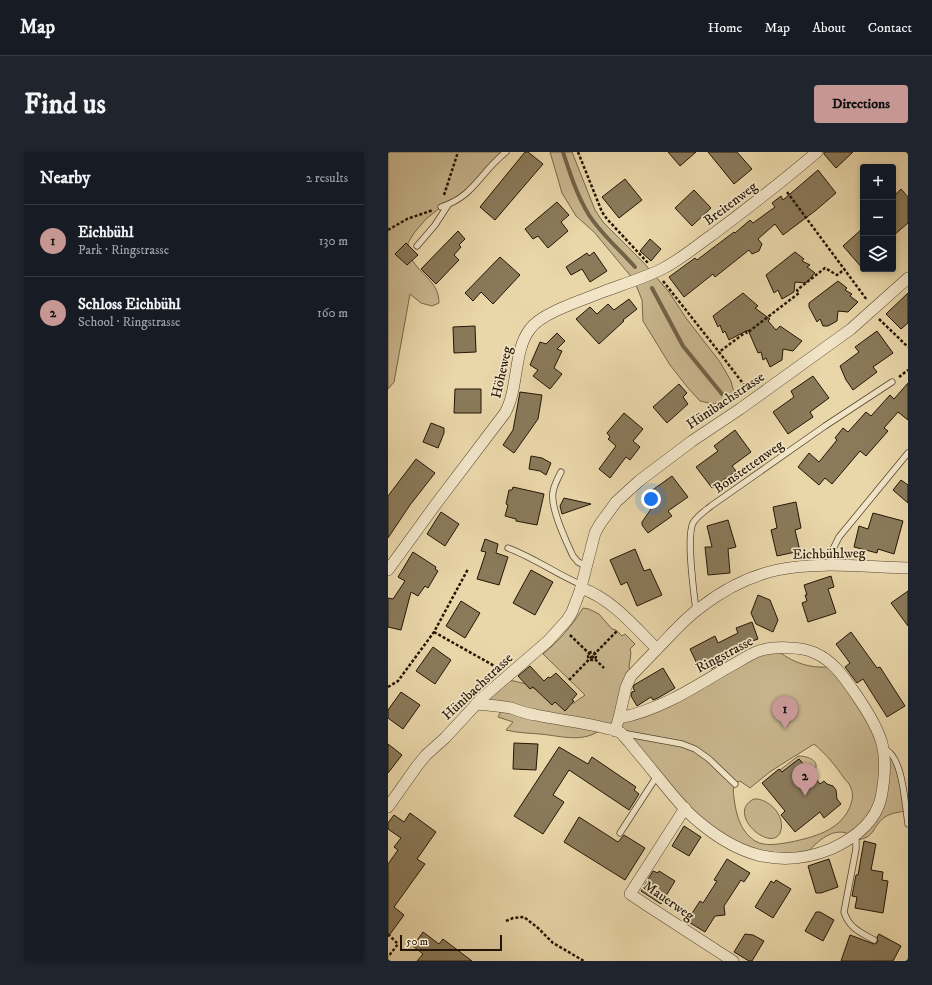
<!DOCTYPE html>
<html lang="en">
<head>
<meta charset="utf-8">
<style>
  :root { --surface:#171b24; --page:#20242c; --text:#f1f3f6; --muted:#9ea1a6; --line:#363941; --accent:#c59692 }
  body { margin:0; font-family:"IM FELL DW Pica",serif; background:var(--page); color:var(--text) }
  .controls { position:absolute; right:12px; top:12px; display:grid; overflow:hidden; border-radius:4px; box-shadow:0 2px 6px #0003 }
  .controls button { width:36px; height:36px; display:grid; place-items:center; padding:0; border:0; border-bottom:1px solid var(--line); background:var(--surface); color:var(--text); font:20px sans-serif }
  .scale { position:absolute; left:12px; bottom:10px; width:102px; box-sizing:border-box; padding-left:4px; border:2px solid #241605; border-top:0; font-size:11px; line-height:14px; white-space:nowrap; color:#241605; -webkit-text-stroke:3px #f1e4c7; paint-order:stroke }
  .you { position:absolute; left:263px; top:347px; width:14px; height:14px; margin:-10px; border:3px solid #fff; border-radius:50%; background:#1a73e8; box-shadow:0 0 0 6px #1a73e833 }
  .badge { display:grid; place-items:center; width:26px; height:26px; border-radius:50%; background:var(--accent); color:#111; font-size:13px; font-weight:700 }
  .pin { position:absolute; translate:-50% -33px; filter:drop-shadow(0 1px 2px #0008) }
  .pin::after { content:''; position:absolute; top:21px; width:14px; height:12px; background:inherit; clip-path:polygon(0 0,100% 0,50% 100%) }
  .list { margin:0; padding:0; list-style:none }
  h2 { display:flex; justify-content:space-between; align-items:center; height:52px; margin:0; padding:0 16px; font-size:17px }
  h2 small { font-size:13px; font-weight:400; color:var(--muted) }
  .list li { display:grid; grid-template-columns:26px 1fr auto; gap:12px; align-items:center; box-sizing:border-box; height:72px; padding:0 16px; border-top:1px solid var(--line) }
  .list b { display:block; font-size:15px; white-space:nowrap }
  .list p { margin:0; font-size:13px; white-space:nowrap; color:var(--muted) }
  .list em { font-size:13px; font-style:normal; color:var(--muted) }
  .icon { flex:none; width:22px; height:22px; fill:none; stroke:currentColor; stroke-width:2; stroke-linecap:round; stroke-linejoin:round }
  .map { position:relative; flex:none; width:520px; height:809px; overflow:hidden; border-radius:4px }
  header { display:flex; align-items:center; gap:24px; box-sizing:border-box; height:56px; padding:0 20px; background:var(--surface); border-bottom:1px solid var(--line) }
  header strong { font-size:19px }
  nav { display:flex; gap:22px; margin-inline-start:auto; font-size:14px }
  .intro { display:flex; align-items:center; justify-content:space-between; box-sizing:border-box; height:96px; padding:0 24px }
  h1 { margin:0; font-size:28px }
  .button { padding:10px 18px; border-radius:4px; background:var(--accent); color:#111; font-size:14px; font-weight:700 }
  main { display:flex; gap:24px; padding:0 24px }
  aside { flex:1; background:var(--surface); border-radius:4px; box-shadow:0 2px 6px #0003 }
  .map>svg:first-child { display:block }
</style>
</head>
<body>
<header>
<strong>Map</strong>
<nav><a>Home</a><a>Map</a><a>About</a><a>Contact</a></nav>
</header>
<div class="intro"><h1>Find us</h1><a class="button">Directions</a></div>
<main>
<aside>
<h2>Nearby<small>2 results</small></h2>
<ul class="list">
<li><span class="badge">1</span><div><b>Eichbühl</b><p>Park · Ringstrasse</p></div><em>130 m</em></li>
<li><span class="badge">2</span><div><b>Schloss Eichbühl</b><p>School · Ringstrasse</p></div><em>160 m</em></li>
</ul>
</aside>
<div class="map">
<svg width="520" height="809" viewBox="0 0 520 809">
  <rect width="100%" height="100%" fill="#e9d6a9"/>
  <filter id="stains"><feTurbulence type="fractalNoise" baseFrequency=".005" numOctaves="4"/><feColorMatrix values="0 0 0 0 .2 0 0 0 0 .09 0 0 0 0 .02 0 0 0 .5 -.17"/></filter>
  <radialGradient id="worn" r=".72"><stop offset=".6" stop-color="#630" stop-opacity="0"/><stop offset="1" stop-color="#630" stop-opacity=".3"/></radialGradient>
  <g fill="#c8b58d" stroke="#766649" fill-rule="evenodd">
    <path d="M0 0H118L80 40 53 55 38 67 26 81 20 91C21 96 21 102 23 106 33 124 51 129 51 151L44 154 33 151 22 142 6 230 0 237Z"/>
    <path d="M162 0H184L207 58 215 70 255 110 281 140 298 166 332 210 343 229 346 241 339 248 326 252 312 249 300 236 282 213 255 169 254 148 246 128 206 80 188 64 174 41Z"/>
    <path d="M195 456 201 457 211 462 224 477 228 478 234 484 237 482 247 492 242 497 243 501 241 515 243 524 231 565 387 496C403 511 425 518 446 514L496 597 507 606 518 659C511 660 503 661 497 665 484 674 488 686 468 688 466 684 465 684 461 682 443 674 426 693 415 705L385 707 330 684 232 580 215 576C196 592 174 584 152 582 140 581 130 581 118 578L125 570 110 565 115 555 88 552 114 528 126 529 138 532 170 550 186 551 197 543 155 502C172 488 183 475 195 456ZM426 592C438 602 447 613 456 626 458 629 462 632 463 636 466 643 464 650 461 657 450 679 426 685 403 690 391 692 377 695 367 689 352 679 348 662 346 646 345 639 344 631 352 629L362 636 383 619Z"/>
    <path d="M410 604C422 604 435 610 424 623L411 607 393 621 392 618Z"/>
    <path d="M366 647C381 646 399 665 392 681 382 701 337 661 366 647Z"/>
  </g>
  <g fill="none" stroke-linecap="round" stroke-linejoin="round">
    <g stroke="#726246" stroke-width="4">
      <path d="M175 0C182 21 189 44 201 63 213 82 232 98 247 115"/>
      <path d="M264 136 295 194 334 242"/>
    </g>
  </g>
  <g fill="#8a7a5a" stroke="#241605">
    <path d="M137 0H140L155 12 107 68 92 55Z"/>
    <path d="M280 0H308L292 14Z"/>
    <path d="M320 0H349L364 17 346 32Z"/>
    <path d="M436 0H465L448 16 436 2Z"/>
    <path d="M430 18 448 41 427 59 395 83 387 72 370 87 374 92 371 99 364 102 361 98 327 125 325 122 296 145 281 125 307 106 309 108 346 80 347 81 362 68 365 71 387 55 384 51 393 44 395 48Z"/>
    <path d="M237 27 254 48 231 66 214 45Z"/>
    <path d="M513 37 520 45V71L505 84V45Z"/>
    <path d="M306 38 323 56 304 74 287 56Z"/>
    <path d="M169 50 181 63 173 70 180 79 160 96 150 84 145 87 137 77Z"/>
    <path d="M475 76V117L455 94Z"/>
    <path d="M70 79 77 87 71 93 73 95 66 103 71 108 48 132 33 117Z"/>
    <path d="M262 87 273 97 263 109 252 99Z"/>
    <path d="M18 91 30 103 19 113 7 102Z"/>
    <path d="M206 100 219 119 202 130 194 117 183 123 178 115 199 101 201 104Z"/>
    <path d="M407 100 416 107 414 109 422 113 419 115 427 121 418 131 407 130 406 140 394 147 390 138 386 141 378 123Z"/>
    <path d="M112 105 132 123 105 152 93 140 85 149 77 141Z"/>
    <path d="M450 129 459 136 457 138 464 142 462 144 470 150 460 160 450 159 449 169 440 174H435L432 167 429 170 421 155V151Z"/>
    <path d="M355 141 370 154 367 156 382 167 380 169 388 178 392 174 414 189 405 199 395 197 394 208 382 215 378 206 375 208 373 200 370 201 360 178 341 188 337 179 335 181 332 173 330 175 325 164Z"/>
    <path d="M520 141V171L513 177 498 162Z"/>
    <path d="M241 147 249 157 235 168 236 169 211 192 188 167 202 155 209 162 220 152 226 158Z"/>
    <path d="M87 174 88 200 66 201 65 175Z"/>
    <path d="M489 179 505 201 485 215 489 220 465 238 458 228 452 214 471 200 467 195Z"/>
    <path d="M169 181 177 189 169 197 174 199 166 216 174 222 162 237 145 224 150 218 142 213 152 190 158 192Z"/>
    <path d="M425 224 441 246 422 260 425 265 400 282 385 260 406 245 403 239Z"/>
    <path d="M520 231V268L510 260 496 276 500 279 478 304 472 299 444 332 437 326 431 333 410 315 421 301 431 310 449 288 447 286 455 276 460 280 478 260 483 264 502 243 506 247Z"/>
    <path d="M291 232 299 241 295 245 300 252 279 271 265 255Z"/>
    <path d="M67 237H93V261H66Z"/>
    <path d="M132 240 154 243 150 267 126 301 115 293 125 278Z"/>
    <path d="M236 261 255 277 245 289 252 295 242 308 238 305 222 326 211 317 228 294 220 287 222 285 219 281Z"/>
    <path d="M43 271 56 276V281L50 296 35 290Z"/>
    <path d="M347 278 363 300 344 314 348 319 324 336 308 315 330 299 326 294Z"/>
    <path d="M143 304 154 306 163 311 158 323 152 319 141 317Z"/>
    <path d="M28 307 47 321 22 353 0 386V344Z"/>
    <path d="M284 324 300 345 280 359 284 364 260 381 254 373V370L263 357 256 352 266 344 263 339Z"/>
    <path d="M513 328 520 333V351L505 338Z"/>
    <path d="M125 335 156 342 149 373 128 369V367L117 364 120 353 118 352 121 338H124Z"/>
    <path d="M176 346 203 352 174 362 172 354Z"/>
    <path d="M408 350 413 376 407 378 412 399 389 404 383 378 389 376 385 355Z"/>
    <path d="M53 360 71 372 57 394 39 382Z"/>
    <path d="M485 361 515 369 506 402 490 397 489 401 466 395 471 374 480 377Z"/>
    <path d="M340 368 348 395 340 397 342 421 320 423 317 395H324L319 374Z"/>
    <path d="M97 387 110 392 108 401 120 405 111 433 89 427 98 400 93 399Z"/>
    <path d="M247 397 256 419 262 417 274 443 249 454 239 430 233 433 222 408Z"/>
    <path d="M25 400 48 415 47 417 50 419 40 436 37 434 30 444 23 440 13 478 0 475V446L5 447 17 429 10 425Z"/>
    <path d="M143 418 165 430 147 463 125 451Z"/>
    <path d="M443 424 446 435 440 437 448 461 420 470 414 451 419 449 417 443H419L416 433Z"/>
    <path d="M520 439V474L503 451Z"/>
    <path d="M370 443 382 448 390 468 385 480 368 472 363 461Z"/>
    <path d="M73 449 92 461 77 486 58 474Z"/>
    <path d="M364 470 370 487 345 496 348 502 323 517 322 516 313 520 302 497 327 484 330 491 350 481 348 476Z"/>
    <path d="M463 480 489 516 492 515 517 554 499 565 475 527 469 531 457 515 462 511 448 492Z"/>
    <path d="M45 495 63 508 47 532 28 519Z"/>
    <path d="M142 514 156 529 160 525 162 526 168 521 189 542 184 548 186 549 177 559 167 550 164 553 145 535 142 537 130 524Z"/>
    <path d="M275 516 287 536 270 546 265 548 263 545 249 554 243 544 244 540 247 539 245 536 246 533Z"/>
    <path d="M13 540 32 553 15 577 0 566V558Z"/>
    <path d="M126 591 150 592 148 618 125 617Z"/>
    <path d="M0 592 14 603 0 621Z"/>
    <path d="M171 595 200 612 204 605 248 635 246 638 251 642 241 658 181 618 165 643 176 650 155 682 126 664Z"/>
    <path d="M411 607 432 632 436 629 439 632 445 634 448 638 449 647 453 652 436 666 432 660 407 680 393 663 397 659 374 631 391 617 394 620Z"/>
    <path d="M22 661 48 680 29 707 37 712 6 755 16 763 0 785V712L10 698 6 695 13 686 0 677V671L6 663 16 670Z"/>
    <path d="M191 665 230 690 236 683 257 696 237 728 176 690Z"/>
    <path d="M296 674 313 685 301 704 284 694Z"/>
    <path d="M476 689 488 692 483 718 495 720 494 728 500 729 495 761 467 756 469 745 464 744 468 723H470Z"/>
    <path d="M339 707 362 721 356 730 353 728 336 754 337 763 327 764 317 780 299 769 312 749 315 751 329 729 326 728Z"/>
    <path d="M441 707 450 735 433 741H428L420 714Z"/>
    <path d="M265 719 270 721 271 719 287 729 273 752 253 739Z"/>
    <path d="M388 728 403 737 385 766 367 755 383 729 386 731Z"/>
    <path d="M428 760H432L446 768 435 789 417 779Z"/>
    <path d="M35 780 51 792 55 787 84 809H29L35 802 25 794Z"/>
    <path d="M357 782 365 783 376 789 364 809H361L346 800Z"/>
    <path d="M491 782 513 794 505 809H453L462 783 486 792 490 790 489 785Z"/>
  </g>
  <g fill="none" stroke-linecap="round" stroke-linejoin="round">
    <g stroke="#55462e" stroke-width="7">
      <g id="lane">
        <path d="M53 55C87 44 92 20 118 0"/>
        <path d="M29 94 47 73 60 53"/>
        <path d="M173 320C170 326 166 333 165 340 162 356 178 389 185 404L190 410 198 414"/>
        <path d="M120 396C147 406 168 422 194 433"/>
        <path d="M443 414 445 397 451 385 520 301"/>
        <path d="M308 459C306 441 298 385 305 371 309 364 317 359 323 354L437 274 504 230"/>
        <path d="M234 581 294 592 307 597 321 607 347 632"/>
        <path d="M496 597C515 603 517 653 520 672"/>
        <path d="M232 681 269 624"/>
        <path d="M467 684 468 688V697L456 760C461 776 472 780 486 788"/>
      </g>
    </g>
    <g stroke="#55462e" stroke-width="12">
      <g id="street">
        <path d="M0 418 48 352 117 261C131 236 125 199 142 177 154 160 198 147 217 139 236 132 256 126 274 117 292 108 308 94 324 83 360 56 395 29 429 0"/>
        <path d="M193 436C224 447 246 474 269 497 283 483 296 467 313 455 335 438 362 424 389 418 429 409 479 415 520 416"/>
        <path d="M88 552C100 553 112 554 123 556 131 559 140 562 148 563 171 568 194 570 217 576 222 577 229 578 233 581 236 584 239 588 242 591 249 600 257 609 264 618 277 633 289 650 304 664 345 701 389 719 443 697 465 687 487 671 493 646 502 600 495 582 469 544 458 528 446 509 427 501 412 494 383 494 368 500 357 505 347 512 337 517 304 537 269 559 231 566L227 579"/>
        <path d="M231 566 238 535 243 524 269 497"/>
        <path d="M0 655 29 614 38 603 57 586 93 547 160 489 179 468 184 460 192 439 207 381 212 372 228 350 251 329 304 289 352 257 463 177 520 126"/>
        <path d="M297 656 242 742 260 754 345 809"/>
      </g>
    </g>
    <g stroke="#241605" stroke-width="2.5" stroke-dasharray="3 2" stroke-linecap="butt">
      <path d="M190 0 214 60 219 67 260 111"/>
      <path d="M399 40 479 148"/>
      <path d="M56 43 70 0"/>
      <path d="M0 78 19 67 45 58"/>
      <path d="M275 129 331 200"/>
      <path d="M491 167 520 195"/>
      <path d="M511 225 520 218"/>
      <path d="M360 238 331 200 358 180 359 181 411 141 409 138 437 116 449 123 457 117"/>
      <path d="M46 480 110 516"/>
      <path d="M182 483 216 516"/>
      <circle cx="204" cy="504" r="4"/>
      <path d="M181 528 229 479"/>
      <path d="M0 535 10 529 46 480 80 417"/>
      <path d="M118 769 125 766 136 765 150 776 165 791 196 809"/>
      <path d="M0 782 10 792 0 805"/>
    </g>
    <use href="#lane" stroke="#f1e4c7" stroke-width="5.5"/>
    <use href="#street" stroke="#f1e4c7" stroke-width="11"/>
  </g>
  <g text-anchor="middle" stroke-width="3.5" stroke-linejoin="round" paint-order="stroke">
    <g font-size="14" fill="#241605" stroke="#f1e4c7">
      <text transform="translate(342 51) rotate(-37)" y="5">Breitenweg</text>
      <text transform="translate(113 220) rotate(-77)" y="5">Höheweg</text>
      <text transform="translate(337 248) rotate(-34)" y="5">Hünibachstrasse</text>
      <text transform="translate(360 314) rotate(-35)" y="5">Bonstettenweg</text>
      <text transform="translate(441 401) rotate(-1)" y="5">Eichbühlweg</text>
      <text transform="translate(336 502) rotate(-28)" y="5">Ringstrasse</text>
      <text transform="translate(89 534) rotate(-43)" y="5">Hünibachstrasse</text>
      <text transform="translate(281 748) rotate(35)" y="5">Mauerweg</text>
    </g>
  </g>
  <rect width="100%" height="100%" filter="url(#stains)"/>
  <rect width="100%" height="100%" fill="url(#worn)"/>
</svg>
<div class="controls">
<button>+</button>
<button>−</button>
<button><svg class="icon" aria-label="layers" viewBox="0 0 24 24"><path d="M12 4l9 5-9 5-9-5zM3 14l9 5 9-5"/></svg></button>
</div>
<div class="scale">50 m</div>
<div class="you"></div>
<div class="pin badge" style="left:397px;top:577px">1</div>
<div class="pin badge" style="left:417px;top:644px">2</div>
</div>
</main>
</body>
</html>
